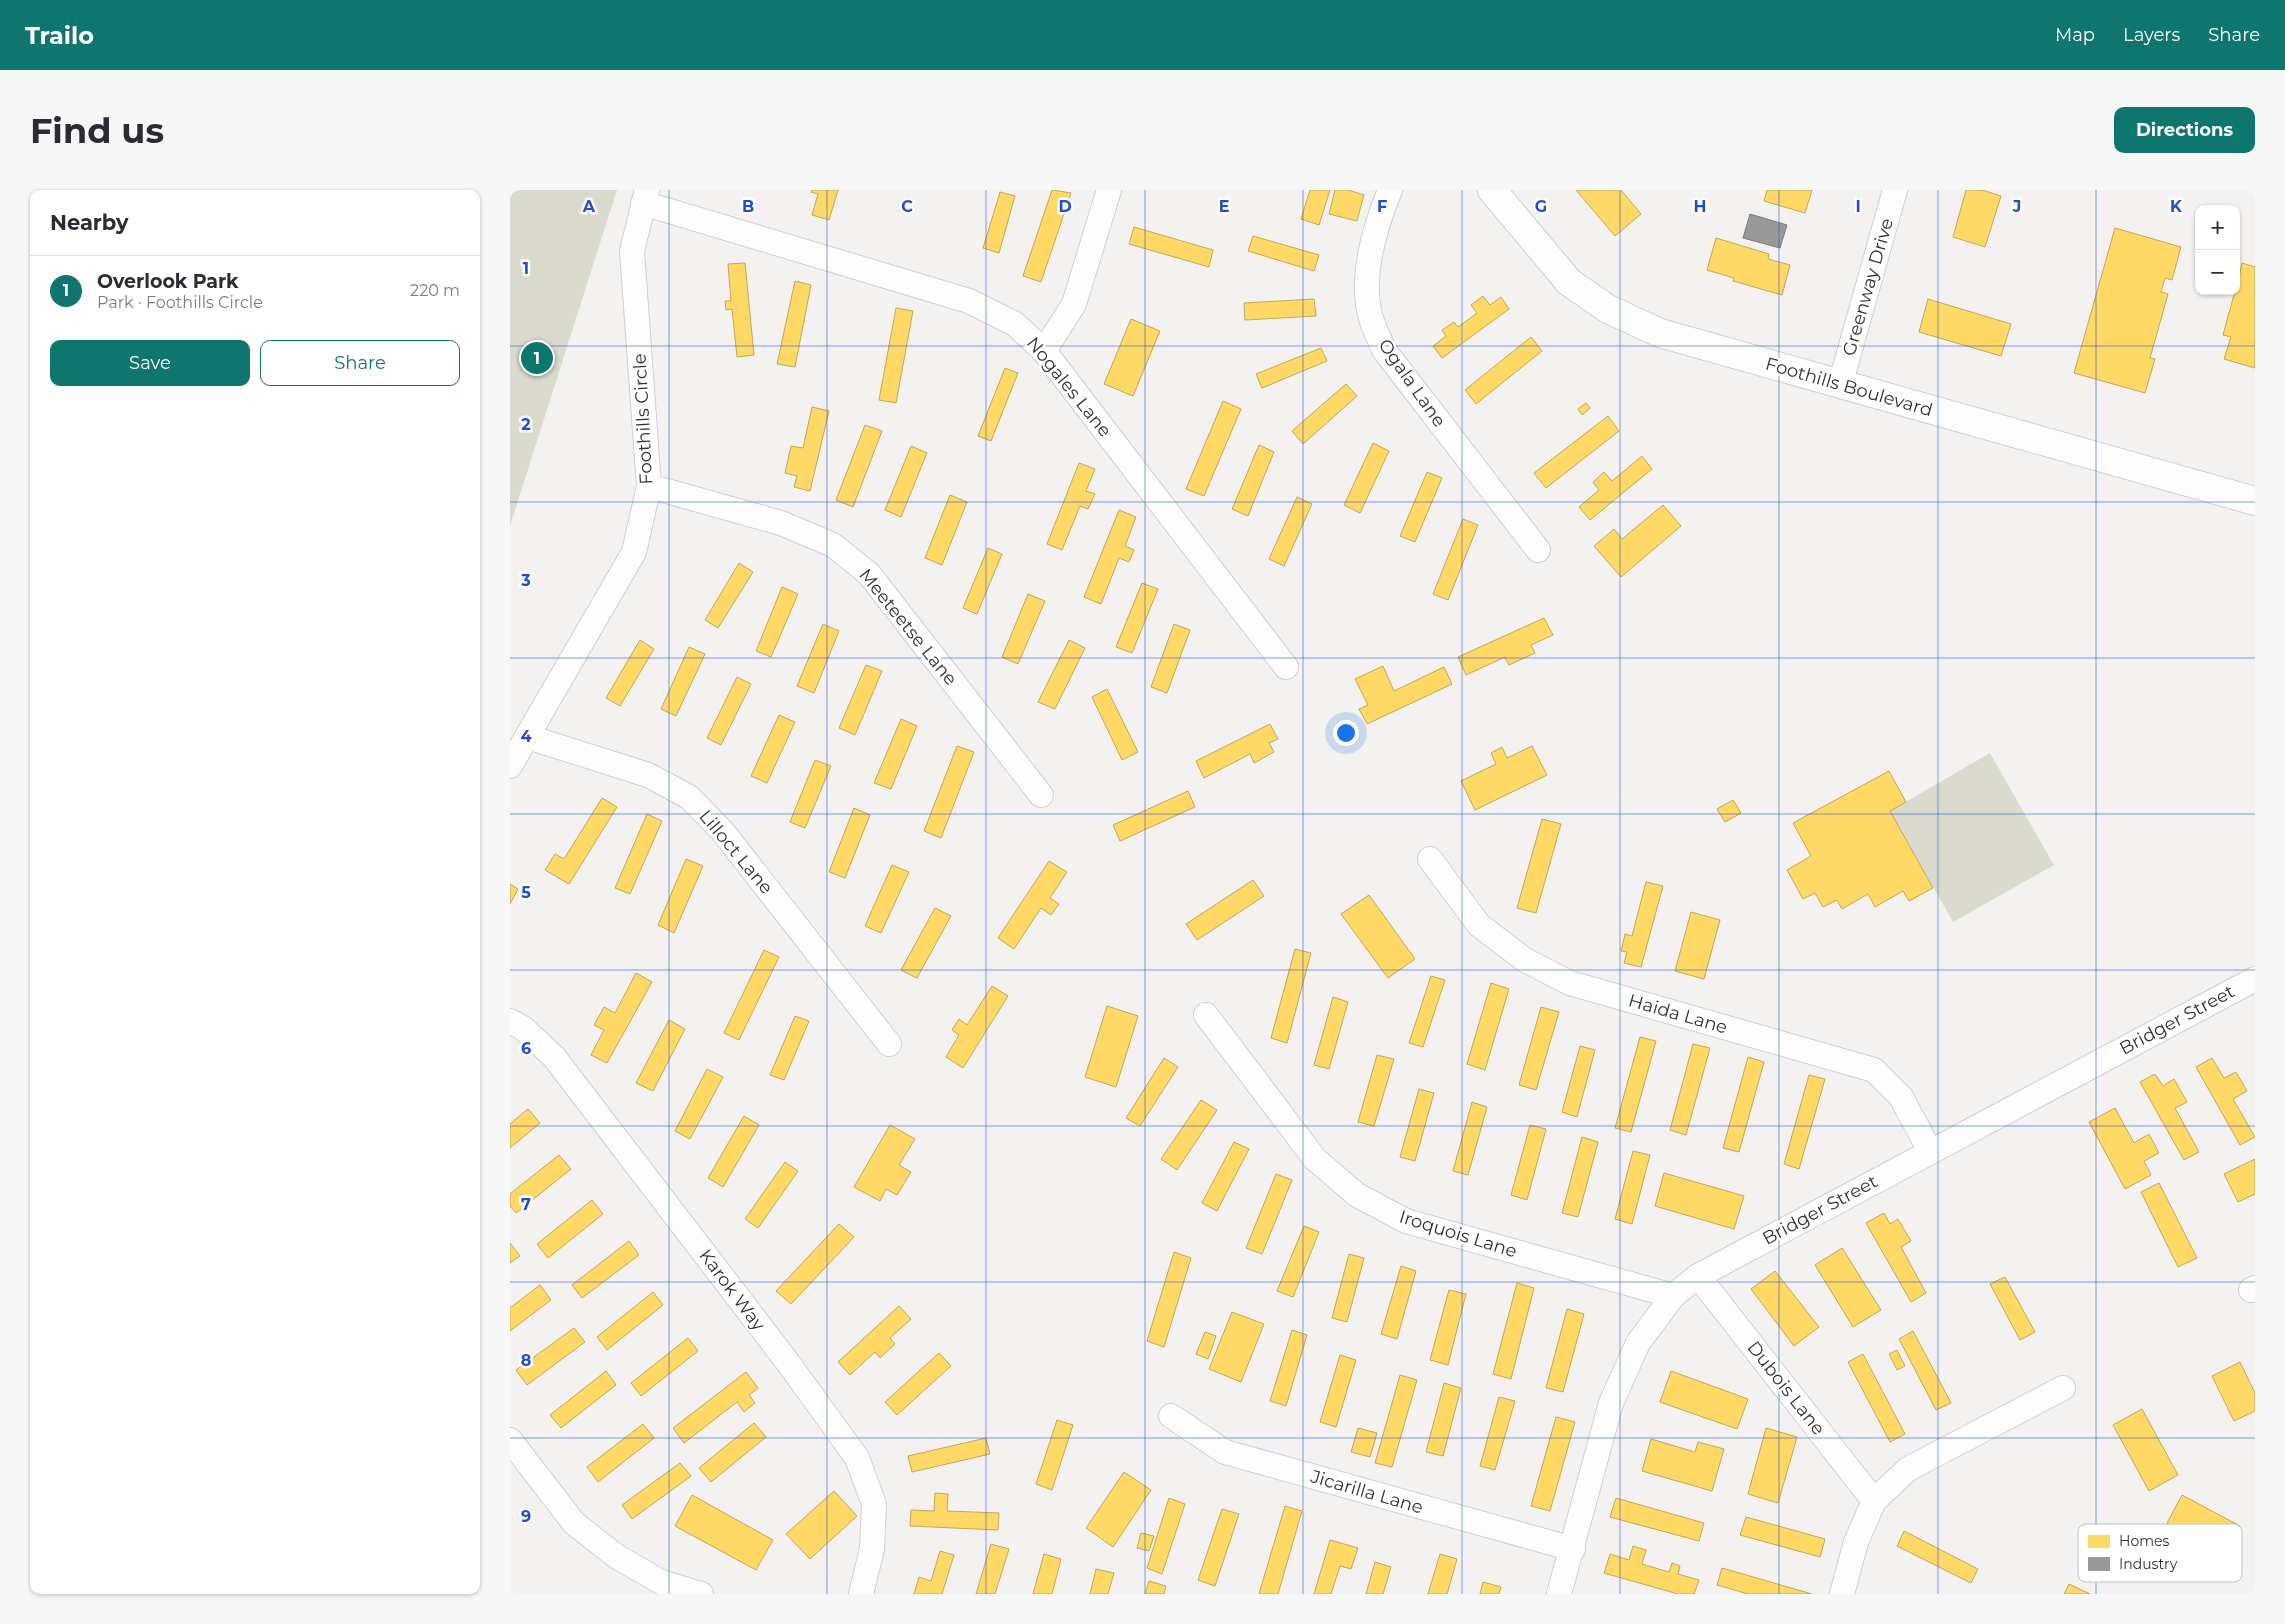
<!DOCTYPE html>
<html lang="en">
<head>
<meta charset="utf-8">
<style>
  :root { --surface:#fff; --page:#f7f7f7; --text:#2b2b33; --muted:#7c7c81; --line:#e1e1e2; --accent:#0f766e }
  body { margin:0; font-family:Montserrat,sans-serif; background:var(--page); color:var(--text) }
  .controls { position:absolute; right:15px; top:15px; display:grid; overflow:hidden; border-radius:10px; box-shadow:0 1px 4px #0004 }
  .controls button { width:45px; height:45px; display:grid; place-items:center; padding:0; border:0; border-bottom:1px solid var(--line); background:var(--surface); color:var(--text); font:25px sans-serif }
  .you { position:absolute; left:835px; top:542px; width:18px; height:18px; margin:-12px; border:4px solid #fff; border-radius:50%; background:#1a73e8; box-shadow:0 0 0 8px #1a73e833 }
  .badge { display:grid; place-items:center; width:32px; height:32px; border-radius:50%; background:var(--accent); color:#fff; font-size:16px; font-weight:700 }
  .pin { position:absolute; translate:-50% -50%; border:2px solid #fff; box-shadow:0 1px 5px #0006 }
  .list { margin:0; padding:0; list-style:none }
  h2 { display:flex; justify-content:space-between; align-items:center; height:65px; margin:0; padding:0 20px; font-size:21px }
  h2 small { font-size:16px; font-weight:400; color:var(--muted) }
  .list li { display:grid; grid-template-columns:32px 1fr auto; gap:15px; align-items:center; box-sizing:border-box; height:70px; padding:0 20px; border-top:1px solid var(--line) }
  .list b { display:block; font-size:19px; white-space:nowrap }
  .list p { margin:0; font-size:16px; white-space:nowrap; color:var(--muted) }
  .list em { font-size:16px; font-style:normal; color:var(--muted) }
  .actions { display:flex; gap:10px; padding:15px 20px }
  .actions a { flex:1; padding:11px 0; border:1px solid var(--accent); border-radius:10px; text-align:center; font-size:18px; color:var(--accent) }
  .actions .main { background:var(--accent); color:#fff }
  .map { position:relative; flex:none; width:1745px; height:1404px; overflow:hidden; border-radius:10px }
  header { display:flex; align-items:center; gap:30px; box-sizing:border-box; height:70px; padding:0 25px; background:var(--accent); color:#fff }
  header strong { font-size:24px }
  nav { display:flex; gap:28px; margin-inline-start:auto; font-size:18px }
  .intro { display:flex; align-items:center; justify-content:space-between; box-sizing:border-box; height:120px; padding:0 30px }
  h1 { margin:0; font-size:35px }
  .button { padding:12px 22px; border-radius:10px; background:var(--accent); color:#fff; font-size:18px; font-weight:700 }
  main { display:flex; gap:30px; padding:0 30px }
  aside { flex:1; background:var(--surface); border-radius:10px; box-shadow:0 1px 4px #0004 }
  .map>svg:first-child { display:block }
</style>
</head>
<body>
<header>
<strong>Trailo</strong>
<nav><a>Map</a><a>Layers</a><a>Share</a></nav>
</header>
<div class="intro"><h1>Find us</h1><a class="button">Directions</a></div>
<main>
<aside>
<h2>Nearby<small></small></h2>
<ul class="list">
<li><span class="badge">1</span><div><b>Overlook Park</b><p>Park · Foothills Circle</p></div><em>220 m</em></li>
</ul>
<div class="actions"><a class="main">Save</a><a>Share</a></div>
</aside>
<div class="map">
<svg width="1745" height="1404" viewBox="0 0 1745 1404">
  <rect width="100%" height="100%" fill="#f4f2f1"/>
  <g fill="#dadbce">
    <path d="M0 0H107L0 336Z"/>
    <path d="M1480 563 1544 675 1443 732 1380 621Z"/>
  </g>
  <g fill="#ffd966" stroke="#c2a756">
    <path d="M302 0H328L319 30 302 25 308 4 301 2Z"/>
    <path d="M542 0 561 3 531 92 513 86Z"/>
    <path d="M800 0H820L809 35 791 29Z"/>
    <path d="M825 0H838L854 5 847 31 819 24Z"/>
    <path d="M1066 0H1111L1131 24 1105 46Z"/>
    <path d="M1257 0H1302L1295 23 1254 11Z"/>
    <path d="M1456 0H1472L1491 6 1475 57 1443 47Z"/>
    <path d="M490 2 505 6 489 63 473 58Z"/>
    <path d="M624 37 703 60 699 77 619 54Z"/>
    <path d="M1605 38 1671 57 1662 90 1655 88 1651 102 1658 104 1640 168 1645 169 1635 203 1564 183Z"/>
    <path d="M743 46 809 65 804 81 738 61Z"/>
    <path d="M1206 48 1259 64 1258 69 1280 75 1272 105 1223 91 1224 88 1197 80Z"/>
    <path d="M235 73 244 165 227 167 222 119 216 120 215 111H221L218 74Z"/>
    <path d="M1732 73 1745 77V178L1714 169 1721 147 1713 145 1725 101H1726Z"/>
    <path d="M285 91 301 95 285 177 267 174Z"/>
    <path d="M973 106 980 115 991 107 999 119 932 168 923 156 936 146 932 140 944 132 948 137 967 123 961 115Z"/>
    <path d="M804 109 806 126 735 130 734 113Z"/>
    <path d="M1418 109 1501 134 1491 166 1409 142Z"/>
    <path d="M386 118 403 121 386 213 369 210Z"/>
    <path d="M621 129 650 141 623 206 594 194Z"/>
    <path d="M1021 147 1032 161 966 214 955 200Z"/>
    <path d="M811 158 817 171 752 198 746 184Z"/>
    <path d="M495 178 508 183 481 251 468 246Z"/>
    <path d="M836 194 847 206 793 254 782 241Z"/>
    <path d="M713 211 731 219 694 306 676 299Z"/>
    <path d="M1076 213 1080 218 1072 225 1068 219Z"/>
    <path d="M302 217 319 221 300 301 284 297 287 286 275 283 281 256 293 258Z"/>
    <path d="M1098 226 1109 241 1036 298 1024 283Z"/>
    <path d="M355 235 372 241 343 317 326 310Z"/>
    <path d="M863 253 879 261 850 323 834 315Z"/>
    <path d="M749 255 764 262 738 326 722 319Z"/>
    <path d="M401 256 417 263 391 327 375 320Z"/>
    <path d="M1132 266 1142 279 1080 330 1069 317 1089 300 1083 292 1094 282 1102 291Z"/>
    <path d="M569 273 585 279 576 301 585 304 578 319 570 316 552 360 537 354Z"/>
    <path d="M917 282 932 288 905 352 890 346Z"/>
    <path d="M440 305 457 312 432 375 415 368Z"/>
    <path d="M787 307 802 314 774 376 759 369Z"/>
    <path d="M1153 315 1171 336 1111 387 1084 356 1104 339 1112 349Z"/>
    <path d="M609 320 626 327 615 356 624 360 619 372 609 368 591 414 574 407Z"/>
    <path d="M953 329 968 335 938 410 923 404Z"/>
    <path d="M478 358 492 364 467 424 453 418Z"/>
    <path d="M229 373 243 382 208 438 195 430Z"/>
    <path d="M632 393 648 399 622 463 606 457Z"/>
    <path d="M272 397 288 404 261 467 246 461Z"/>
    <path d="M518 404 535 411 508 474 492 467Z"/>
    <path d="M1034 428 1043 445 1021 455 1025 463 999 475 995 467 956 485 948 467Z"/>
    <path d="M313 434 329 441 304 503 287 496Z"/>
    <path d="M664 434 680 440 657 503 641 497Z"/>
    <path d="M130 450 144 459 110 516 96 508Z"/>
    <path d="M559 450 575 458 545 519 528 512Z"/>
    <path d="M179 457 195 464 166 526 151 519Z"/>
    <path d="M356 475 372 481 345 545 329 538Z"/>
    <path d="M873 476 884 501 934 477 942 494 857 534 849 519 858 515 845 489Z"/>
    <path d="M227 487 241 494 211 555 197 548Z"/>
    <path d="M597 499 628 562 612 570 582 507Z"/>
    <path d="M269 525 285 532 257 593 241 586Z"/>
    <path d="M391 529 407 536 381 599 364 593Z"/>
    <path d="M760 534 768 549 759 553 764 562 744 573 740 564 694 588 686 571Z"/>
    <path d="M447 556 464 562 431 648 414 641Z"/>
    <path d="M1022 556 1037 585 965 620 951 591 986 574 981 563 992 557 997 568Z"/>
    <path d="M305 570 321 576 295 638 280 632Z"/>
    <path d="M1379 581 1396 612 1380 621 1423 698 1399 711 1393 701 1365 717 1358 704 1332 719 1327 710 1313 717 1305 703 1293 709 1277 680 1301 666 1283 633Z"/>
    <path d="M678 601 685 617 610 651 603 635Z"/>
    <path d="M92 608 107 617 59 694 35 680 45 664 54 669Z"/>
    <path d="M1223 610 1231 623 1215 632 1207 619Z"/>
    <path d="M344 618 360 625 335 688 319 682Z"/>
    <path d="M137 624 152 631 120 704 105 698Z"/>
    <path d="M1032 629 1051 634 1026 723 1007 718Z"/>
    <path d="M176 669 193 676 164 743 148 735Z"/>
    <path d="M539 671 557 682 540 708 549 714 541 725 531 718 504 759 488 748Z"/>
    <path d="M382 675 399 682 371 743 355 736Z"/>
    <path d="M743 690 754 706 687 750 676 734Z"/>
    <path d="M1136 692 1153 696 1131 777 1114 773 1117 762 1111 761 1115 744 1122 746Z"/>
    <path d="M0 694 8 699 0 714Z"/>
    <path d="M859 705 905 769 878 788 831 724Z"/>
    <path d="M425 718 441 726 407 788 391 780Z"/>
    <path d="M1181 722 1210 730 1194 789 1165 781Z"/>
    <path d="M785 759 801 763 777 853 761 848Z"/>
    <path d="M254 760 269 767 229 850 214 843Z"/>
    <path d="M126 783 142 792 97 873 81 865 94 840 84 835 94 817 105 823Z"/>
    <path d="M921 786 935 790 913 857 899 853Z"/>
    <path d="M981 793 999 799 975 880 957 874Z"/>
    <path d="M482 796 498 806 453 878 436 867 449 845 442 840 449 829 457 835Z"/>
    <path d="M823 807 838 812 819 879 804 875Z"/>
    <path d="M597 816 628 826 606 897 575 887Z"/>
    <path d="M1031 817 1049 822 1026 900 1009 895Z"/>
    <path d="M285 826 299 831 274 890 260 885Z"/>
    <path d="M159 830 175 839 143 901 126 893Z"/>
    <path d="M1130 847 1146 851 1121 942 1105 938Z"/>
    <path d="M1183 854 1200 858 1176 945 1160 940Z"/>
    <path d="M1070 856 1085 860 1067 927 1052 922Z"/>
    <path d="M867 865 884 869 864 936 848 932Z"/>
    <path d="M1238 867 1254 872 1229 962 1213 958Z"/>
    <path d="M654 868 668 877 630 936 616 928Z"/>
    <path d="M1702 868 1714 888 1726 882 1737 901 1723 909 1745 947 1730 955 1686 877Z"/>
    <path d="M197 879 213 887 180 949 165 941Z"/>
    <path d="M1645 884 1653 896 1664 889 1677 912 1665 918 1689 962 1674 970 1630 892Z"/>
    <path d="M1299 885 1315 889 1289 979 1274 974Z"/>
    <path d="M909 899 924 903 905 971 890 967Z"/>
    <path d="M691 910 707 920 667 980 651 969Z"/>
    <path d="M962 912 977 917 958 985 943 981Z"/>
    <path d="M1605 918 1624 953 1639 944 1649 963 1634 971 1641 985 1615 999 1579 932Z"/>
    <path d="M18 919 30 933 0 958V934Z"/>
    <path d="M234 926 249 935 213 997 198 988Z"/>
    <path d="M380 935 405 949 389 975 401 982 387 1005 376 999 370 1011 344 997Z"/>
    <path d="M1020 935 1036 939 1017 1010 1001 1005Z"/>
    <path d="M1072 947 1088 952 1068 1027 1052 1023Z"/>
    <path d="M724 952 739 959 707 1021 692 1013Z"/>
    <path d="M1123 961 1140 965 1122 1034 1105 1029Z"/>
    <path d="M49 965 61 979 6 1023 0 1016V1004Z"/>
    <path d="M1745 969V1004L1728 1012 1714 984Z"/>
    <path d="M275 972 288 981 248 1038 235 1029Z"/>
    <path d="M1154 983 1234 1006 1224 1039 1145 1016Z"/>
    <path d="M766 984 782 990 752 1064 736 1058Z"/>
    <path d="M1649 993 1687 1068 1668 1077 1631 1002Z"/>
    <path d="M82 1010 93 1024 38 1068 27 1054Z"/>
    <path d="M1374 1023 1380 1034 1388 1029 1401 1051 1391 1057 1416 1103 1401 1112 1356 1033Z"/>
    <path d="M329 1034 344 1047 281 1114 266 1101Z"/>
    <path d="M794 1036 809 1042 783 1107 767 1101Z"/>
    <path d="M119 1051 129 1065 72 1108 62 1095Z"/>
    <path d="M0 1053 10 1066 0 1073Z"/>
    <path d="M1332 1058 1371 1120 1343 1137 1305 1075Z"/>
    <path d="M664 1062 681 1068 654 1157 637 1151Z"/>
    <path d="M839 1064 854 1068 837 1132 822 1128Z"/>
    <path d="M891 1076 906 1081 887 1149 871 1144Z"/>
    <path d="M1265 1081 1309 1137 1284 1156 1241 1099Z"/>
    <path d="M1495 1087 1525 1142 1510 1150 1480 1094Z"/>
    <path d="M1007 1093 1024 1098 1001 1189 983 1184Z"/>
    <path d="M30 1095 41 1110 0 1141V1118Z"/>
    <path d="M939 1100 956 1104 938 1175 920 1170Z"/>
    <path d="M143 1102 153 1115 97 1160 87 1147Z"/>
    <path d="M389 1116 401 1129 380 1148 385 1154 370 1168 365 1162 340 1185 328 1172Z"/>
    <path d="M1057 1119 1074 1124 1053 1202 1036 1198Z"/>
    <path d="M722 1122 754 1134 731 1192 699 1179Z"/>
    <path d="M64 1138 75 1152 17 1195 6 1180Z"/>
    <path d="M782 1140 797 1145 776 1216 760 1211Z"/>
    <path d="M1403 1141 1441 1213 1426 1220 1389 1149Z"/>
    <path d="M695 1142 706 1146 698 1169 686 1164Z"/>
    <path d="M178 1148 188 1161 131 1206 121 1193Z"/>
    <path d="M1387 1160 1395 1176 1387 1180 1379 1164Z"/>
    <path d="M429 1163 441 1176 387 1225 375 1212Z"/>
    <path d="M1353 1164 1395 1244 1380 1252 1338 1172Z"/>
    <path d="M830 1165 846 1170 826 1237 810 1232Z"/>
    <path d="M1730 1172 1745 1203V1221L1724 1231 1702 1186Z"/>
    <path d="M96 1181 106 1195 51 1238 40 1225Z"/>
    <path d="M1161 1181 1238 1209 1227 1239 1150 1212Z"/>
    <path d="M236 1182 248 1198 239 1205 245 1213 234 1222 227 1212 174 1253 163 1238Z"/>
    <path d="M890 1185 907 1190 882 1277 865 1273Z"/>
    <path d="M934 1193 951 1198 933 1266 916 1262Z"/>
    <path d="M989 1207 1005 1211 985 1280 970 1276Z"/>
    <path d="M1632 1219 1668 1285 1639 1301 1603 1235Z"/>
    <path d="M1046 1227 1065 1232 1040 1321 1021 1316Z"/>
    <path d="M547 1230 563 1235 542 1300 526 1294Z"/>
    <path d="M244 1233 256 1247 201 1292 189 1278Z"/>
    <path d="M133 1234 144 1248 88 1292 77 1277Z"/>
    <path d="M848 1238 867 1243 860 1267 841 1262Z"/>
    <path d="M1256 1238 1287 1247 1268 1313 1238 1304Z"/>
    <path d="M476 1248 480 1264 402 1282 398 1266Z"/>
    <path d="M1141 1249 1185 1262 1188 1252 1214 1259 1202 1301 1132 1281Z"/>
    <path d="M170 1273 181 1286 122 1329 112 1315Z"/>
    <path d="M614 1282 641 1300 603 1357 576 1338Z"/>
    <path d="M324 1301 347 1326 300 1369 276 1344Z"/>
    <path d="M425 1303 438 1304 437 1321 489 1323 488 1340 400 1336 401 1320 424 1321Z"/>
    <path d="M182 1305 263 1350 246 1380 165 1336Z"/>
    <path d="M1672 1305 1730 1336 1715 1363 1657 1333Z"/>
    <path d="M659 1308 675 1314 652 1384 637 1378Z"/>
    <path d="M1106 1308 1194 1333 1189 1351 1100 1327Z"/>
    <path d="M775 1316 792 1321 768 1404H749Z"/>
    <path d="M712 1319 729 1324 705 1396 688 1390Z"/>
    <path d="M1236 1327 1315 1349 1310 1367 1230 1345Z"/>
    <path d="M1394 1341 1468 1379 1461 1393 1387 1356Z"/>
    <path d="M631 1343 644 1346 639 1361 627 1358Z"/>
    <path d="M820 1350 848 1358 841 1379 830 1376 821 1404H804Z"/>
    <path d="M481 1354 499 1359 485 1404H466Z"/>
    <path d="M1123 1356 1136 1360 1132 1374 1159 1382 1162 1373 1170 1376 1168 1384 1189 1390 1184 1404H1168L1094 1383 1100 1364 1119 1370Z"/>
    <path d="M430 1361 444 1365 432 1404H404L409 1387 421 1391Z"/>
    <path d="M534 1364 551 1369 542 1404H523Z"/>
    <path d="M930 1364 947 1369 937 1404H918Z"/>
    <path d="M865 1372 881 1377 873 1404H856Z"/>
    <path d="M1212 1378 1302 1404H1238L1207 1395Z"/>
    <path d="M586 1379 604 1383 598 1404H580Z"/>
    <path d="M639 1391 656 1396 654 1404H635Z"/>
    <path d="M973 1392 991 1397 989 1404H970Z"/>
    <path d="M1559 1394 1580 1404H1554Z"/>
  </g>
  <path fill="#999" stroke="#7a7a7a" d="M1240 24 1277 35 1270 58 1233 48Z"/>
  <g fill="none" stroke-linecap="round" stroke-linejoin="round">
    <g stroke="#d0cfce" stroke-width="26">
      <g id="minor">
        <path d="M880 0C865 37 849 88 861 128 864 139 870 150 874 160L1028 360"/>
        <path d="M133 13 459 111 505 134 534 161 776 477"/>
        <path d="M534 161 564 114 599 0"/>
        <path d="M1330 195 1385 0"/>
        <path d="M139 296 271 333 323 355 359 384 531 605"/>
        <path d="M18 547 138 585 179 607 213 642 379 854"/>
        <path d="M0 576 124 362 139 296 122 61 137 0"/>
        <path d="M920 669 969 735 1015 770 1060 793 1364 880 1391 907 1420 961"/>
        <path d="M696 825 805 969 847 1005 896 1031 1163 1106"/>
        <path d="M0 831 13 838 44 867 279 1174 347 1268 364 1314 362 1359 351 1404"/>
        <path d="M1188 1086 1364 1311"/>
        <path d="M1741 1100 1745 1098"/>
        <path d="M661 1226 715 1262 1063 1359"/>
        <path d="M0 1250 64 1333 106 1366 151 1392 191 1404"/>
        <path d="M1049 1404 1101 1213 1128 1153 1163 1106 1188 1086 1745 789"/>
        <path d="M1332 1404 1346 1352 1364 1311 1398 1279 1553 1198"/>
      </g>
    </g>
    <g stroke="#d0cfce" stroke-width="30">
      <path id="tertiary" d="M982 0 1059 92 1098 119 1150 143 1745 311"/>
    </g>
    <use href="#minor" stroke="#fdfdfd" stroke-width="24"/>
    <use href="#tertiary" stroke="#fdfdfd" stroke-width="28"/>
  </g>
  <path fill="none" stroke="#1d4ed8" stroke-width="1" stroke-opacity="0.55" d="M159 0V1404M317 0V1404M476 0V1404M635 0V1404M793 0V1404M952 0V1404M1110 0V1404M1269 0V1404M1428 0V1404M1586 0V1404M0 156H1745M0 312H1745M0 468H1745M0 624H1745M0 780H1745M0 936H1745M0 1092H1745M0 1248H1745"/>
  <g text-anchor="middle" stroke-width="5" stroke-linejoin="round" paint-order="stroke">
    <g font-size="18" fill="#323131" stroke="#fff">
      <text transform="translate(1358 97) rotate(-74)" y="6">Greenway Drive</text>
      <text transform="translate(902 193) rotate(55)" y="6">Ogala Lane</text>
      <text transform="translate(559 197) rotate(51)" y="6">Nogales Lane</text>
      <text transform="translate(1339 197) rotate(16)" y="6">Foothills Boulevard</text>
      <text transform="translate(133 229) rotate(-93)" y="6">Foothills Circle</text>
      <text transform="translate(398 437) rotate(51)" y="6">Meeteetse Lane</text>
      <text transform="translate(226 662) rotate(50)" y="6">Lilloct Lane</text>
      <text transform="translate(1168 824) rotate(16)" y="6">Haida Lane</text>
      <text transform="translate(1667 830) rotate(-28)" y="6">Bridger Street</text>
      <text transform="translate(1310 1020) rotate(-28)" y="6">Bridger Street</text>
      <text transform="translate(948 1044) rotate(17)" y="6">Iroquois Lane</text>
      <text transform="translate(222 1100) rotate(53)" y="6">Karok Way</text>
      <text transform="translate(1276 1198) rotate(52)" y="6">Dubois Lane</text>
      <text transform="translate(857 1302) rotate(16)" y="6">Jicarilla Lane</text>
    </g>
  </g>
  <rect x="1568" y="1334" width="164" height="58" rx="8" fill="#fff" stroke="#c2c1c1" stroke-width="1"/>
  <rect x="1578" y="1345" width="22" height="13" fill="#ffd966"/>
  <rect x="1578" y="1367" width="22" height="14" fill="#999"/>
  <g font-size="14" fill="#323131">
    <text x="1609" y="1356">Homes</text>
    <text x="1609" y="1379">Industry</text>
  </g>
  <g font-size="16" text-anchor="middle" font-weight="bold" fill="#1d4ed8" stroke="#fff" stroke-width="5" stroke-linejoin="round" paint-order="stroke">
    <text x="79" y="22">A</text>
    <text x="238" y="22">B</text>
    <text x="397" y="22">C</text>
    <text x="555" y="22">D</text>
    <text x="714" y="22">E</text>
    <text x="872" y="22">F</text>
    <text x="1031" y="22">G</text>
    <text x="1190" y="22">H</text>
    <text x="1348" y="22">I</text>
    <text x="1507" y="22">J</text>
    <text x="1666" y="22">K</text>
    <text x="16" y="84">1</text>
    <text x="16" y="240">2</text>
    <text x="16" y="396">3</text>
    <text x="16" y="552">4</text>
    <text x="16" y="708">5</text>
    <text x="16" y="864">6</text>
    <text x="16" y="1020">7</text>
    <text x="16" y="1176">8</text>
    <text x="16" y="1332">9</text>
  </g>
</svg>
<div class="controls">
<button>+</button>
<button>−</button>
</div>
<div class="you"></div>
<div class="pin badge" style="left:27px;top:168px">1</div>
</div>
</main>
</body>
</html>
